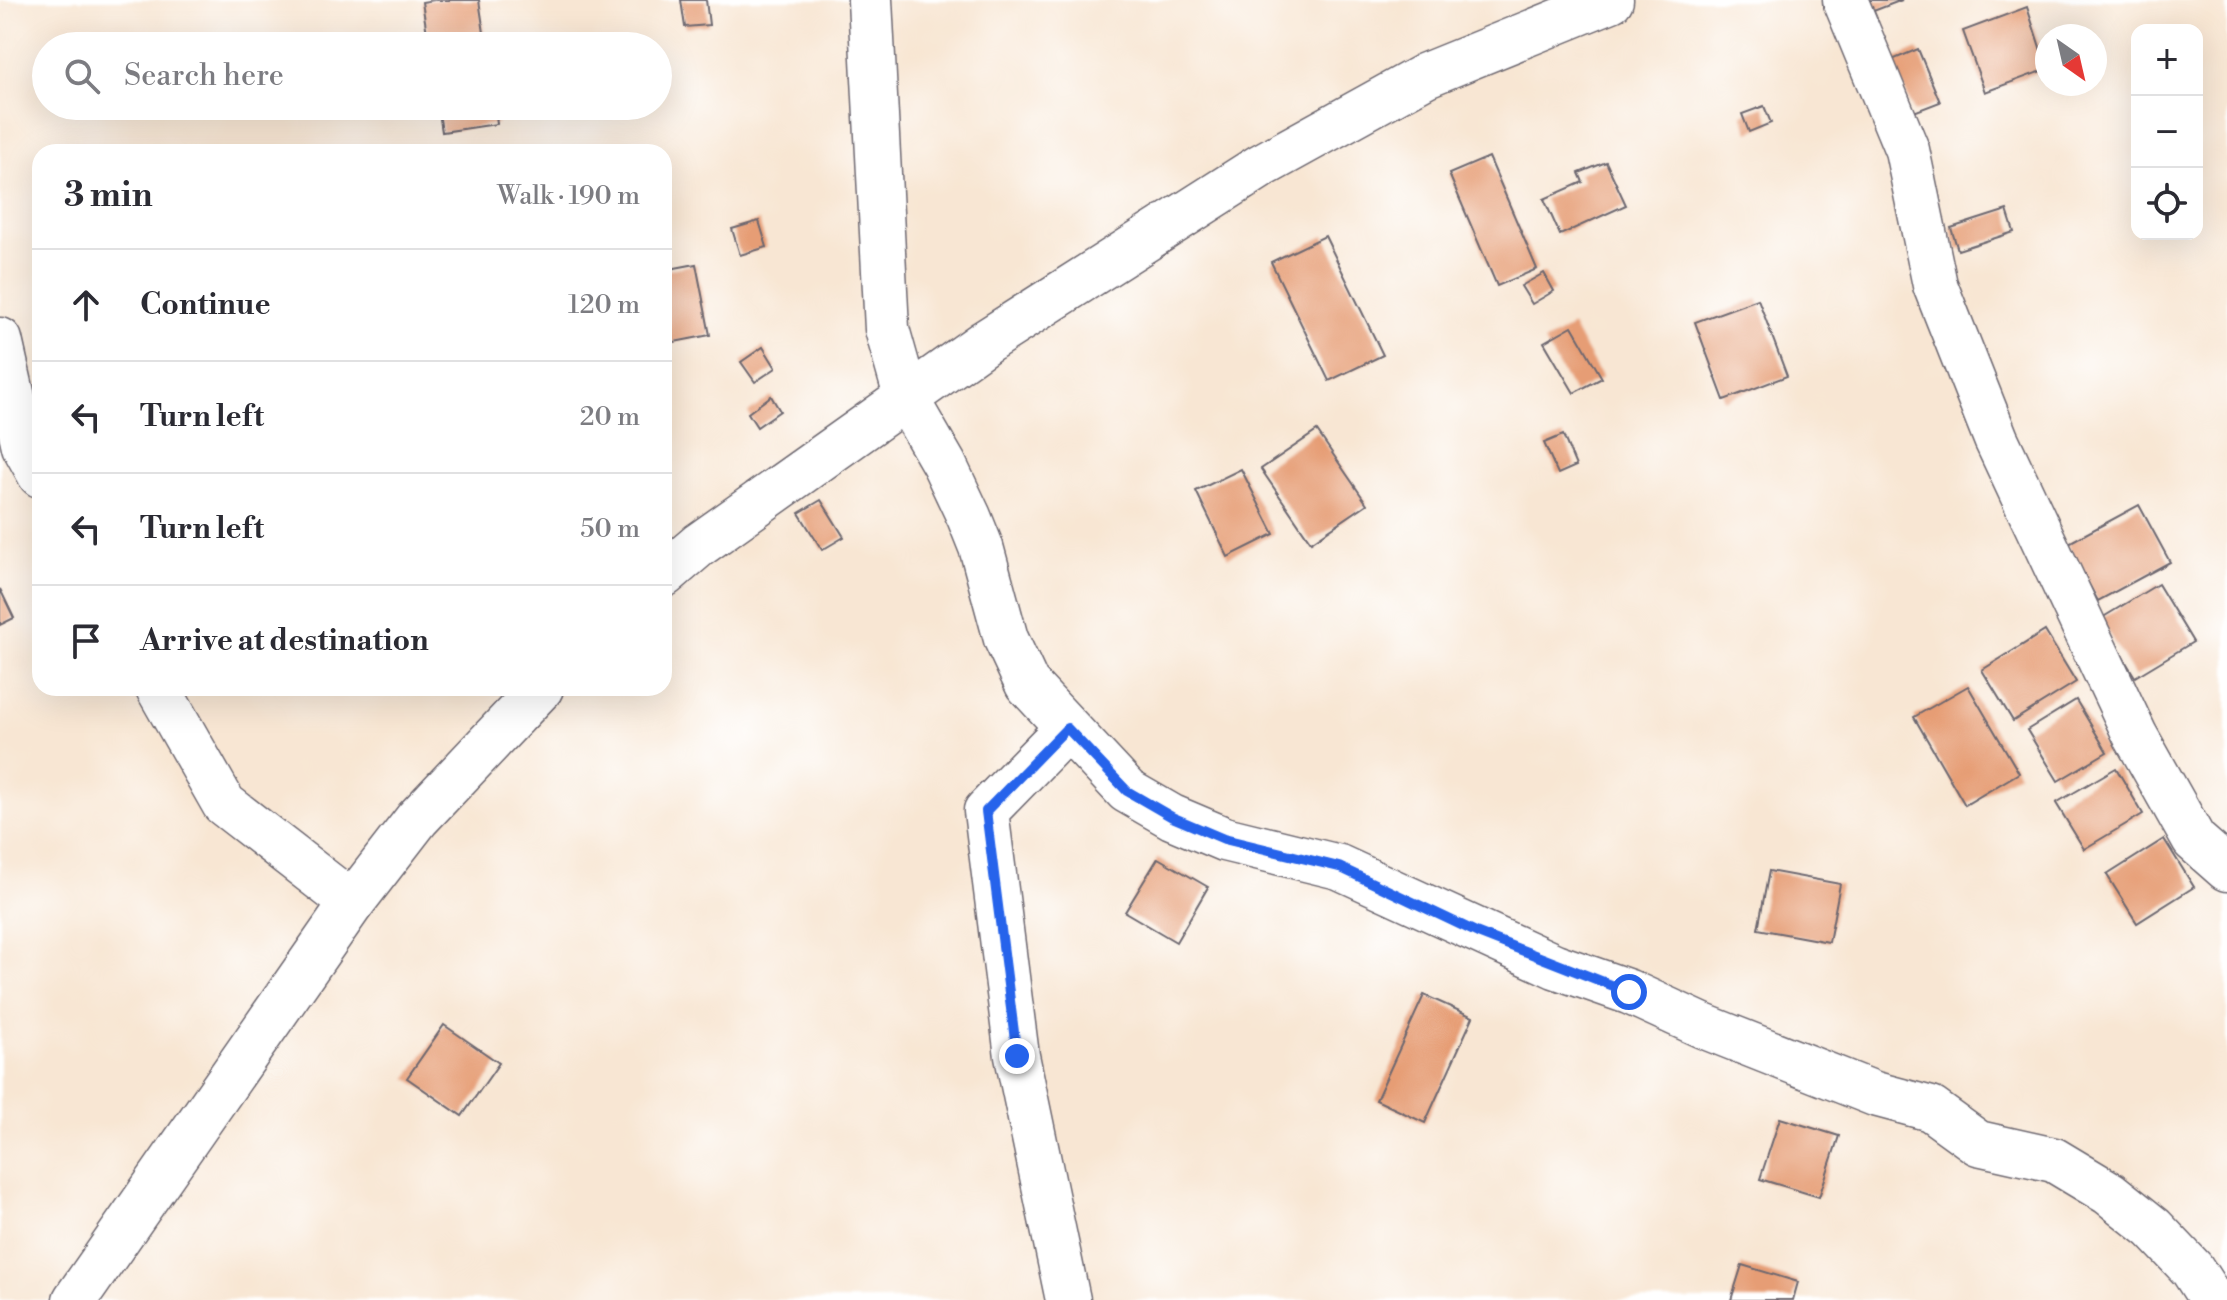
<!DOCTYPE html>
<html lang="en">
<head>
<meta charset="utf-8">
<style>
  :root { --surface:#fff; --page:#f7f7f7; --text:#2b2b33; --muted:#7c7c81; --line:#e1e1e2 }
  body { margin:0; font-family:"Libre Bodoni",serif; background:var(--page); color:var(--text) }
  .controls { position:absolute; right:24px; top:24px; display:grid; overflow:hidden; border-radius:16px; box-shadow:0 8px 32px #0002 }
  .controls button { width:72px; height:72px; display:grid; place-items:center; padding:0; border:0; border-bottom:2px solid var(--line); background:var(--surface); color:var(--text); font:40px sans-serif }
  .compass { position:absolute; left:2035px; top:24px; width:72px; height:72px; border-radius:50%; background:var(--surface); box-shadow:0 8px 32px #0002; rotate:146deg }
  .stop { position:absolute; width:24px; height:24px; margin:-18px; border:6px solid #2563eb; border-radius:50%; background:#fff }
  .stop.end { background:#2563eb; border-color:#fff; box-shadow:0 2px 8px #0008 }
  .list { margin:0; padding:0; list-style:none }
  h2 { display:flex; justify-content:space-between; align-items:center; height:104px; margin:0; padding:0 32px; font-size:34px }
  h2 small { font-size:26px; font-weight:400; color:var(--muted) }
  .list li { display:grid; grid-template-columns:52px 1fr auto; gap:24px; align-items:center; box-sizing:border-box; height:112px; padding:0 32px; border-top:2px solid var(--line) }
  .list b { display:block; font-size:30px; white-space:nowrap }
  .list em { font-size:26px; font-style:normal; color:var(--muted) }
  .icon { flex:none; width:44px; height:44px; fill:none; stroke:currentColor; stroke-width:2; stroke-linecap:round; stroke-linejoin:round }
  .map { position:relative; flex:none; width:2227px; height:1300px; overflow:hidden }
  .search { position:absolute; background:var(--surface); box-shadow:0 8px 32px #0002; left:32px; top:32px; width:640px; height:88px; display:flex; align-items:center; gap:20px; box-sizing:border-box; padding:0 28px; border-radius:44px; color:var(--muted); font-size:30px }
  .panel { position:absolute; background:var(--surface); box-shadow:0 8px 32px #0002; left:32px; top:144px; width:640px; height:552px; border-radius:24px }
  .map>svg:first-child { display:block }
</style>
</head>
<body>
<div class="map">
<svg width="2227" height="1300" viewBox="0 0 2227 1300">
  <rect width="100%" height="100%" fill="#fff"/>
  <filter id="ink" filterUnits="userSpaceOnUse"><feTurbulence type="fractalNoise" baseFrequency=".0125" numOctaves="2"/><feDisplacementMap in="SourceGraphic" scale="16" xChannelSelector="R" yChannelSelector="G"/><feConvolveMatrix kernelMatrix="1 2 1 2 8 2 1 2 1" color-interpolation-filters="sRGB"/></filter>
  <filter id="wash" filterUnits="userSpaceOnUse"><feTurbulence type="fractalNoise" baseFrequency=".006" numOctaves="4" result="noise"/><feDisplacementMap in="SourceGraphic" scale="32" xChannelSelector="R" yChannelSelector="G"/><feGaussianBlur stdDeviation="1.8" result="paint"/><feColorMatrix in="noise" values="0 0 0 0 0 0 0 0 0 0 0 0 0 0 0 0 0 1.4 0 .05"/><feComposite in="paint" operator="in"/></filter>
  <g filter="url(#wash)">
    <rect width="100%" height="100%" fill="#f8e6d3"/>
    <g id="blocks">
      <g fill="#e69d74">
        <path d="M434 0H479L486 46H429L422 2Z"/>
        <path d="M681 0H706L709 25 685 27Z"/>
        <path d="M1867 0H1902L1871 12Z"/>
        <path d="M2027 7 2047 69 1985 92 1963 31Z"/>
        <path d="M1918 49 1940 102 1914 112 1892 60Z"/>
        <path d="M438 106H495L497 124 442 132Z"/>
        <path d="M1764 106 1771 123 1749 132 1742 114Z"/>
        <path d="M1489 157 1537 269 1497 286 1449 174Z"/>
        <path d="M1606 162 1626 205 1560 235 1544 199 1583 182 1579 173Z"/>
        <path d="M2007 210 2014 232 1958 250 1951 228Z"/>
        <path d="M759 221 767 247 740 255 732 229Z"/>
        <path d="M1325 236 1383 355 1329 381 1271 262Z"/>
        <path d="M696 264 710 335 664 344V270Z"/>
        <path d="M1544 273 1554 291 1532 304 1521 286Z"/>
        <path d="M1758 299 1787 376 1724 400 1695 322Z"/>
        <path d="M1572 326 1602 378 1574 393 1544 342Z"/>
        <path d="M763 347 776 368 755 382 741 362Z"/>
        <path d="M771 396 780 411 757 427 748 413Z"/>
        <path d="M1317 431 1367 504 1311 542 1261 469Z"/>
        <path d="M1563 435 1576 466 1558 474 1544 443Z"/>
        <path d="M1241 469 1274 534 1228 557 1196 491Z"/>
        <path d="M821 500 844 537 822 550 799 513Z"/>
        <path d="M2139 505 2170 562 2098 601 2067 544Z"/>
        <path d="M2158 584 2193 642 2135 677 2100 619Z"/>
        <path d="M0 589 14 618 0 625Z"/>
        <path d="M2045 631 2076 682 2013 721 1982 670Z"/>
        <path d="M1968 686 2019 773 1965 805 1914 717Z"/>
        <path d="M2076 700 2107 752 2058 781 2027 730Z"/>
        <path d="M2116 768 2143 814 2084 849 2056 803Z"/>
        <path d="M2164 839 2194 887 2137 923 2107 875Z"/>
        <path d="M1158 858 1208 887 1176 942 1125 912Z"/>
        <path d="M1769 871 1840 884 1829 942 1758 929Z"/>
        <path d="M1424 995 1473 1017 1425 1123 1376 1100Z"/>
        <path d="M444 1025 499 1063 462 1116 407 1078Z"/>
        <path d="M1780 1118 1839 1136 1819 1197 1760 1179Z"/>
        <path d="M1742 1265 1798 1282 1793 1300H1731Z"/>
      </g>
    </g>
  </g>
  <g filter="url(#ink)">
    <use href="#blocks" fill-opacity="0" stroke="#6d6770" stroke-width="2"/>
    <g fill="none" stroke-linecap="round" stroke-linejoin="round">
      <g stroke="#6d6770" stroke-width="47">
        <g id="minor">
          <path d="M870 0 887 329 907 400 944 464 969 517 981 547 1006 639 1027 684 1127 791 1172 817 1224 839 1339 867 1555 966 1629 992 1703 1026 1875 1094 1931 1109 1978 1143 2054 1160 2109 1193 2153 1228 2192 1269 2212 1300"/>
          <path d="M1845 0 1907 150 1935 285 1996 439 2135 735 2194 840 2227 869"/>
          <path d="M0 340 24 446 40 475"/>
          <path d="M664 575 699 545 985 342 1261 166 1426 75 1611 0"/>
          <path d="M158 688 224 804 352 903"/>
          <path d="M1067 728 986 811 1017 1056 1068 1300"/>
          <path d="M75 1300 352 903 417 819 541 688"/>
        </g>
      </g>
      <use href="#minor" stroke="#fff" stroke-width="44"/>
    </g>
  </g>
  <g fill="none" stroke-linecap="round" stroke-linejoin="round" filter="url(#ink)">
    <path stroke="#2563eb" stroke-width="10" d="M1017 1056 986 811 1067 728 1127 791 1172 817 1224 839 1339 867 1478 933 1629 992"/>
  </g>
</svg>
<div class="controls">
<button>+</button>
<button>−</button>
<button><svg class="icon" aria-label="locate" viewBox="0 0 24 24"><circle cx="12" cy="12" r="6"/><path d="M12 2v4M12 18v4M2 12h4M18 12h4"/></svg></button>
</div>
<svg class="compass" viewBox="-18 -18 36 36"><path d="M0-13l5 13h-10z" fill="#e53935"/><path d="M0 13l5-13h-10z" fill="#7c7c81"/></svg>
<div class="stop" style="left:1629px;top:992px"></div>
<div class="stop end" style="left:1017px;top:1056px"></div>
<div class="search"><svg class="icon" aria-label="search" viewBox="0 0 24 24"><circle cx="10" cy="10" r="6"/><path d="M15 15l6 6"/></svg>Search here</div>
<section class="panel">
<h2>3 min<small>Walk · 190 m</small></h2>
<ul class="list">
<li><svg class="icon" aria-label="ahead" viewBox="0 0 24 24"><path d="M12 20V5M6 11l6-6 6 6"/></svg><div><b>Continue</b></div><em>120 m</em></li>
<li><svg class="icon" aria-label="left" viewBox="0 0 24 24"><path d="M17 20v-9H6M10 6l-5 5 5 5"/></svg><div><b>Turn left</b></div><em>20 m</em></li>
<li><svg class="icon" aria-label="left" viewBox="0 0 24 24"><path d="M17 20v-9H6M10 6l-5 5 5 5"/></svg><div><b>Turn left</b></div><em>50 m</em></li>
<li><svg class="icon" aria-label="arrive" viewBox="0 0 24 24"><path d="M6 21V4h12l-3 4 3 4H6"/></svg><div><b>Arrive at destination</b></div></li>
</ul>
</section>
</div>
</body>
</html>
